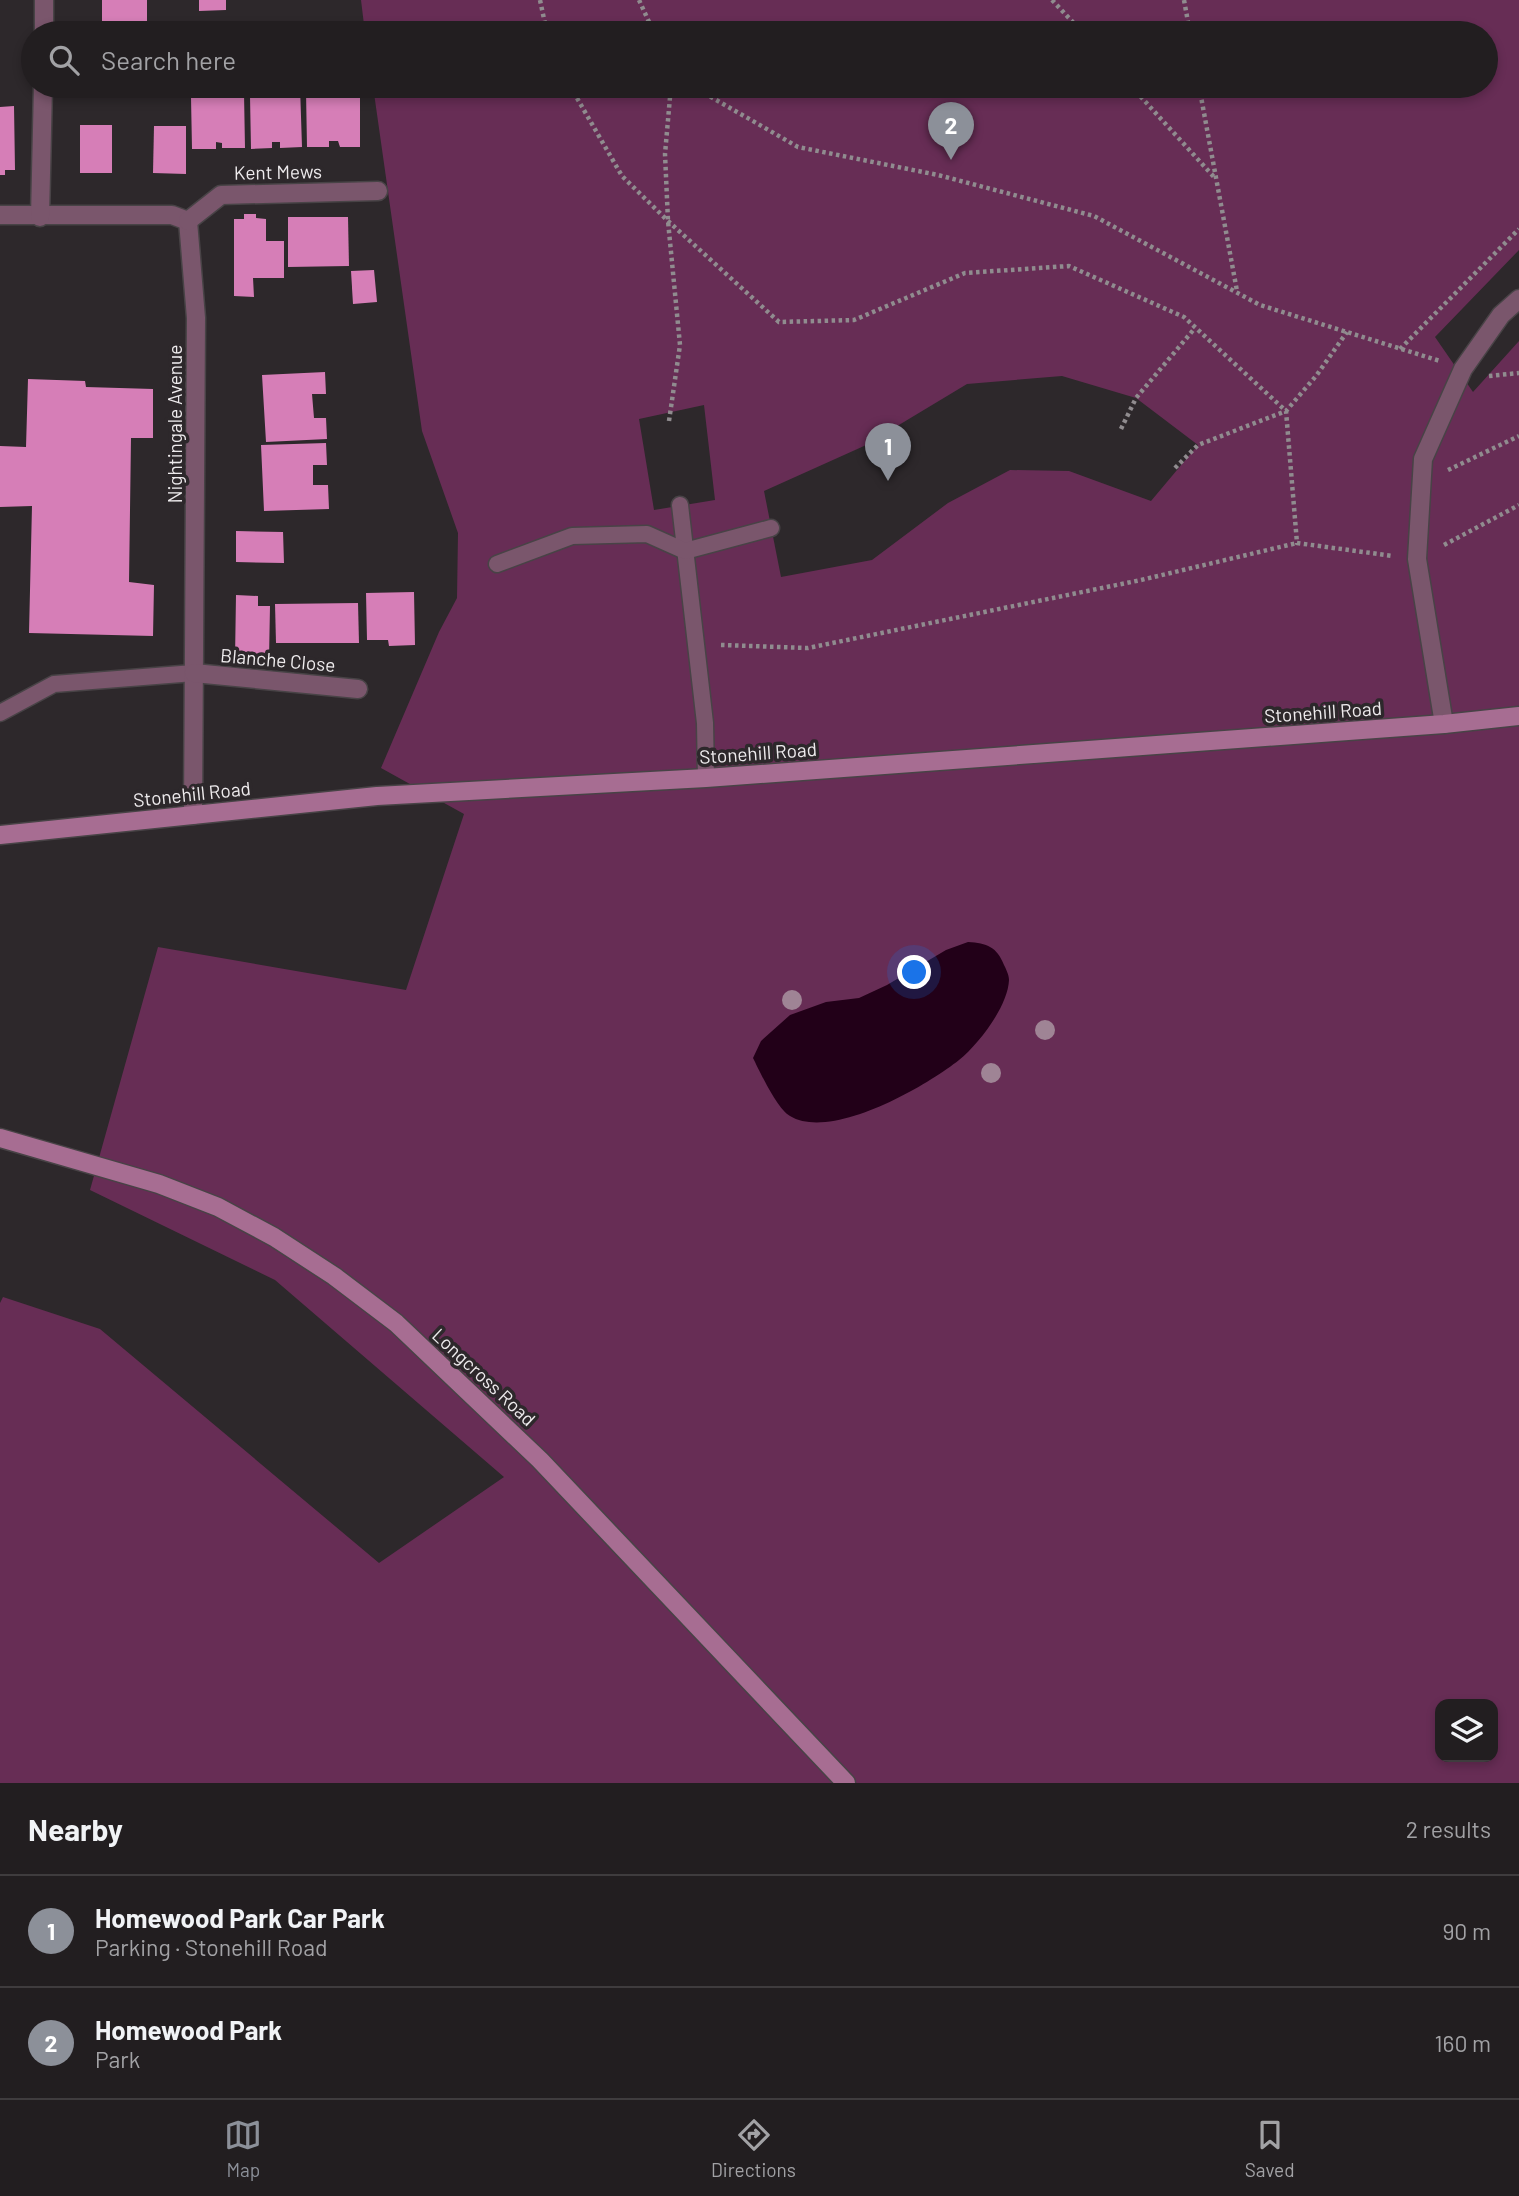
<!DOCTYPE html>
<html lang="en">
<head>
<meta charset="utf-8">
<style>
  :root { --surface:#221e20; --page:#2e2b2d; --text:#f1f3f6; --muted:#a2a2a5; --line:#3f3c3e; --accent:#8c9099 }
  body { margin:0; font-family:Barlow,sans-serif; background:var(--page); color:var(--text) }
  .controls { position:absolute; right:21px; bottom:21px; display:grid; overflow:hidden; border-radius:14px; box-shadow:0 4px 10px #0003 }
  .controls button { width:63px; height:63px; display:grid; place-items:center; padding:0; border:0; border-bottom:2px solid var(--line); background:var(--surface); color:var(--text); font:35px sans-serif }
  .you { position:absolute; left:915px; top:973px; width:24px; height:24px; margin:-18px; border:5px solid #fff; border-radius:50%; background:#1a73e8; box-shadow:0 0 0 10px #1a73e833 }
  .badge { display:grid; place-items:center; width:46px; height:46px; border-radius:50%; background:var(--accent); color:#fff; font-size:23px; font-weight:700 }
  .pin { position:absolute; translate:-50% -58px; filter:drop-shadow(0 2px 4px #0008) }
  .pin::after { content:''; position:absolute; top:37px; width:24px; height:21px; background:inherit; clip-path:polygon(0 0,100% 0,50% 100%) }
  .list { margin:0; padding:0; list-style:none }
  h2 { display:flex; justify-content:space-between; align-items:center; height:91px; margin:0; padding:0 28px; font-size:30px }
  h2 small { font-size:23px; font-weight:400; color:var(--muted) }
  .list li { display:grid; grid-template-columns:46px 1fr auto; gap:21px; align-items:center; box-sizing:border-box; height:112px; padding:0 28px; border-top:2px solid var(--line) }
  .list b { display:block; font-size:26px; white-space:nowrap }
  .list p { margin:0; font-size:23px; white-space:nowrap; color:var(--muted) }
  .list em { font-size:23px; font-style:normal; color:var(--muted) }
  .icon { flex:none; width:38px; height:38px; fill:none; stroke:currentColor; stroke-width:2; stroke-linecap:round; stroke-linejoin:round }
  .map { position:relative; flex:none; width:1519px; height:1783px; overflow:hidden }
  .search { position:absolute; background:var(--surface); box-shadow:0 4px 10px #0003; left:21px; right:21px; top:21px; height:77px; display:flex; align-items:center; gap:18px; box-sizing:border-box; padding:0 24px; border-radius:38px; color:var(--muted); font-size:26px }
  .sheet { height:315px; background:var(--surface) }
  nav { display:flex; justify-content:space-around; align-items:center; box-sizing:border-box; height:98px; border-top:2px solid var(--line); background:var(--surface); font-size:19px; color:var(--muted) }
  nav a { display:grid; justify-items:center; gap:4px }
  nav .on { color:var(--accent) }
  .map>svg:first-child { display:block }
</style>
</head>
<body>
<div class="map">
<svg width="1519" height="1783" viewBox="0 0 1519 1783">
  <rect width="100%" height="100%" fill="#2d282b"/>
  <path fill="#672d55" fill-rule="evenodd" d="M361 0H1519V250L1435 337 1473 392 1519 341V1783H0V1303L3 1297 100 1329 379 1563 504 1477 275 1280 90 1190 158 947 406 990 464 814 381 768 439 632 457 598 458 533 422 431 373 86H1486V33H365ZM1062 376 1136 398 1198 445 1151 501 1069 471 1010 470 948 503 872 560 781 577 764 491 864 446 967 384ZM704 405 715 500 654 510 639 419ZM1440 1704H1493V1757H1440Z"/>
  <path fill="#220018" d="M968 942C987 943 997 947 1004 965 1006 969 1009 975 1009 980 1008 1006 979 1044 959 1060 925 1087 831 1141 790 1116 777 1109 760 1072 753 1058L761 1041 790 1015 826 1002 859 998 887 985 946 950Z"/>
  <g fill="#d67eb7">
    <rect x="102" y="0" width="45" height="33"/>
    <path d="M199 0H226V10L199 11Z"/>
    <path d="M217 86H239V93H244L245 148H222V143L216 142V149H192L191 97 217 96Z"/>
    <path d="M276 86H300L302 147 280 148V142H272V148L251 149 250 96H276Z"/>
    <path d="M330 86H360V147H340L338 141H329V147H307L306 91H330Z"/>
    <path d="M14 106 15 170H5V175H0V107Z"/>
    <rect x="80" y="125" width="32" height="48"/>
    <path d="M154 126H186V174L153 173Z"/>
    <path d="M244 214H256V218L266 219V241H284V278H253L254 297 234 296V219H244Z"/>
    <path d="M288 217H348L349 266 288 267Z"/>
    <path d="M374 270 377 302 353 304 351 271Z"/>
    <path d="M325 372 326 394H312L314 418H326L327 439 266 442 262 375Z"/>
    <path d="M28 379 85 381 86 387 153 389V438H131L129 582 154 585 153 636 29 633 32 506 0 507V446L26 447Z"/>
    <path d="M326 443 327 465H313V485H328L329 509 264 511 261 445Z"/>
    <path d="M236 531 283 532 284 563 236 562Z"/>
    <path d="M414 592 415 645 389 646 388 640H367L366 593Z"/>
    <path d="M236 595 258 596V606H270L269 659H235Z"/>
    <path d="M358 603 359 643H276L275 604Z"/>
  </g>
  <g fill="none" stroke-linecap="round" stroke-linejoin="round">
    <g stroke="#484346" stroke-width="19">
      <g id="lane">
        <path d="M680 505 705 723 706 778"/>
        <path d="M497 564 572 536 647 534 685 551 771 528"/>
        <path d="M0 713 54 684 194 673"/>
      </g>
    </g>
    <g stroke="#484346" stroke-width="21">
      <g id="street">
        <path d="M44 33V0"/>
        <path d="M0 215H172L188 221 196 318 193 815"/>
        <path d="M40 217 43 86"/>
        <path d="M188 221 221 195 378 191"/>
        <path d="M194 673 358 689"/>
        <path d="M1444 724 1417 559 1423 459 1463 369 1501 315 1519 299"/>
      </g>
    </g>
    <g stroke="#484346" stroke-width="21">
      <g id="secondary">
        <path d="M0 835 377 796 706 778 1444 724 1519 716"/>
        <path d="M0 1138 159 1184 218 1207 274 1237 334 1276 396 1323 540 1460 846 1783"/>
      </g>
    </g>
    <g stroke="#908c8f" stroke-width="4.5" stroke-dasharray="3.5 3.5" stroke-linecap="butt">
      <path d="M540 0 547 33"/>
      <path d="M639 0 654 33"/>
      <path d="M1052 0 1083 33"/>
      <path d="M1184 0 1190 33"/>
      <path d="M570 86 622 176 668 221 779 322 854 320 965 273 1069 266 1184 317 1286 411 1297 543 1393 556"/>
      <path d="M692 86 798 147 938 175 1094 216 1260 305 1440 361"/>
      <path d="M1131 86 1214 177"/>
      <path d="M1199 86 1237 291"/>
      <path d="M1400 349 1519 229"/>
      <path d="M1489 376 1519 373"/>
      <path d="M669 421 680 345 668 221 665 154 671 86"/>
      <path d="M1121 429 1136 398 1195 328"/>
      <path d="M1175 468 1198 445 1286 411 1316 376 1347 332"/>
      <path d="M1448 470 1519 436"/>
      <path d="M1444 545 1519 505"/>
      <path d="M721 645 808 648 1141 580 1297 543"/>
    </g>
    <use href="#lane" stroke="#7a566c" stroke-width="16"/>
    <use href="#street" stroke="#7a566c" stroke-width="18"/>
    <use href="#secondary" stroke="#a76d92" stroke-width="18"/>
  </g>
  <g fill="#9f8495">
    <circle cx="792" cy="1000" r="10"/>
    <circle cx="1045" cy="1030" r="10"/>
    <circle cx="991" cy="1073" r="10"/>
  </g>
  <g text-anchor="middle" stroke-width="7" stroke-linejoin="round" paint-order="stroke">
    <g font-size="19" fill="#eeebed" stroke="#2d282b">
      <text transform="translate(278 172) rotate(-1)" y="7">Kent Mews</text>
      <text transform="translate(175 424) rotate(-90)" y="7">Nightingale Avenue</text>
      <text transform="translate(278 660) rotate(5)" y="7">Blanche Close</text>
      <text transform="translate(1323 712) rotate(-4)" y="7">Stonehill Road</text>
      <text transform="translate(758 753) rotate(-4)" y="7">Stonehill Road</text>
      <text transform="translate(192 794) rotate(-6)" y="7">Stonehill Road</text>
      <text transform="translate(484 1377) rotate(43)" y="7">Longcross Road</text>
    </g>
  </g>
</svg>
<div class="controls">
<button><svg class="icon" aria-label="layers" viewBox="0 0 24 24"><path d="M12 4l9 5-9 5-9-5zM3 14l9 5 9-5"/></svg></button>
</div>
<div class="you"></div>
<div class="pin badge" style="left:888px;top:481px">1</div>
<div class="pin badge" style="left:951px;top:160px">2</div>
<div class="search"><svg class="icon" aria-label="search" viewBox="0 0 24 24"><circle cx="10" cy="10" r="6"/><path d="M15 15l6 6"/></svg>Search here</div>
</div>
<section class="sheet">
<h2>Nearby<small>2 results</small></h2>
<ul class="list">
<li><span class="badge">1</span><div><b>Homewood Park Car Park</b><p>Parking · Stonehill Road</p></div><em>90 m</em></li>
<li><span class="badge">2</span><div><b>Homewood Park</b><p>Park</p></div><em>160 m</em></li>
</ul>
</section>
<nav>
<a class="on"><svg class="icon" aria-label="map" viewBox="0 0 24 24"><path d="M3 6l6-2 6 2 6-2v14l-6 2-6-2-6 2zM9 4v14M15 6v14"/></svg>Map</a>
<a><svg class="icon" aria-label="directions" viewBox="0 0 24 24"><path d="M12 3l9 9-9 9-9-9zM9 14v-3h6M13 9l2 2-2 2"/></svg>Directions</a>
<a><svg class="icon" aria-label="saved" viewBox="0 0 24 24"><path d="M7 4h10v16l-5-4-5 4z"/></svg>Saved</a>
</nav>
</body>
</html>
